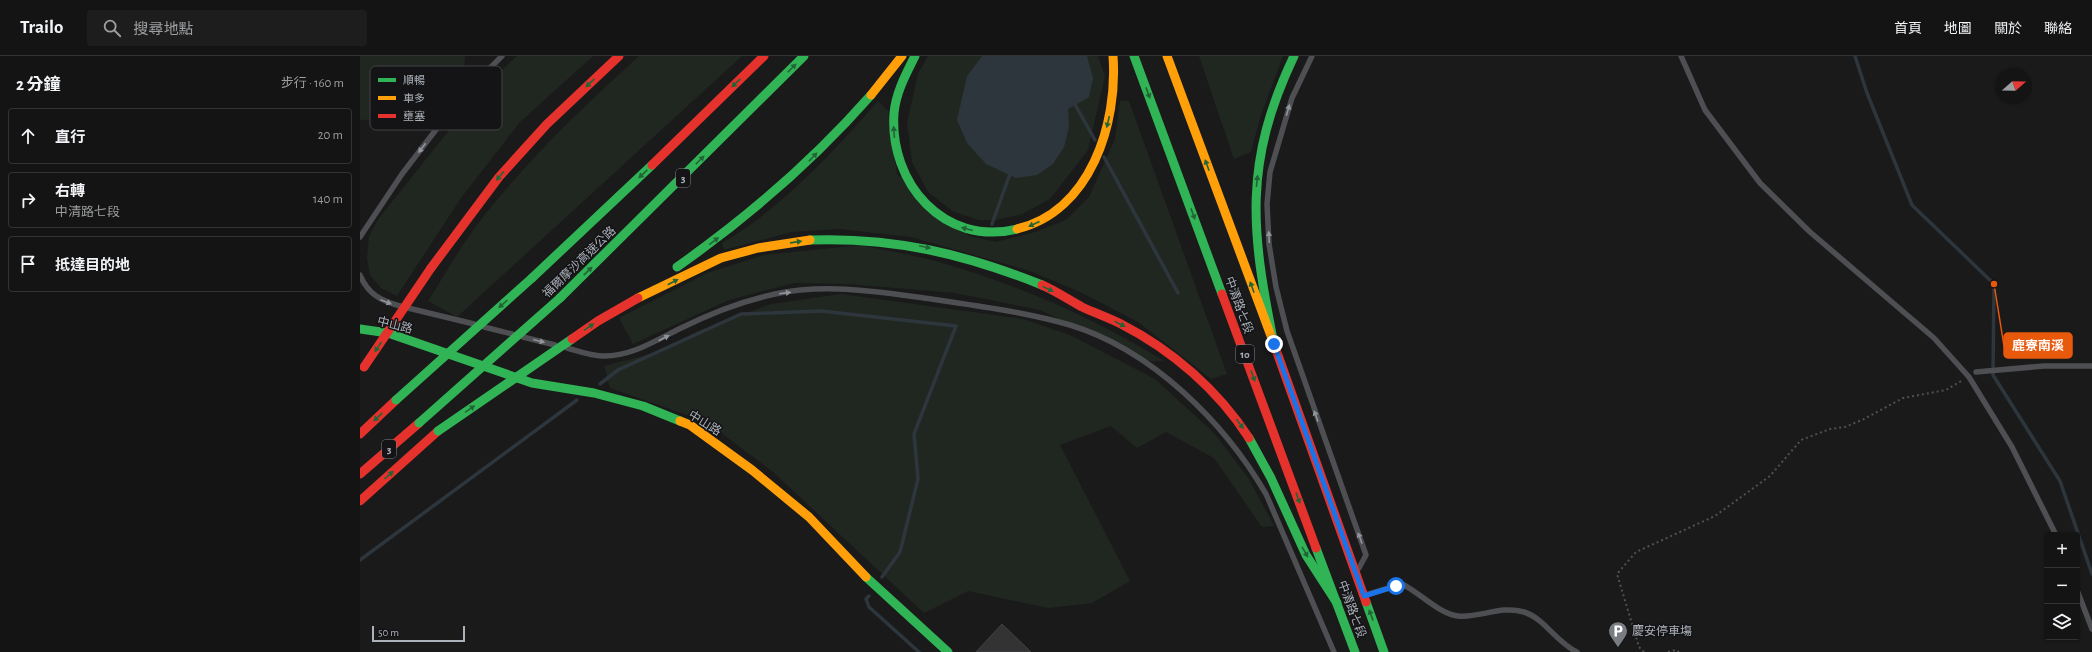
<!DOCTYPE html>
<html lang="zh-TW">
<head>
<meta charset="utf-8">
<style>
  :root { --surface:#141414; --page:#1d1d1d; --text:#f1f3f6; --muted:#9d9ea0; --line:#333334 }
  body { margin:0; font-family:"Alegreya Sans","Noto Sans TC",sans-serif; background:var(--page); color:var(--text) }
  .controls { position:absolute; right:12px; bottom:12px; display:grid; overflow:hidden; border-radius:4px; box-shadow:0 1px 3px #0004 }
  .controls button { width:36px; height:36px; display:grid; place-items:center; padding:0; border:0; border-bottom:1px solid var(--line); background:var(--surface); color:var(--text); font:20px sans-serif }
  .compass { position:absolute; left:1636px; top:12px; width:36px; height:36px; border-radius:50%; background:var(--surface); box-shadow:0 1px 3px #0004; rotate:70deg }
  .scale { position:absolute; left:12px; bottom:10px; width:93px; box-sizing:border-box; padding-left:4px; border:2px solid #acb1ba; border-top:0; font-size:11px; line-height:14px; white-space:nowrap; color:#acb1ba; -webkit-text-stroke:3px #141416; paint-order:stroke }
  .stop { position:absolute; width:12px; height:12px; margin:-9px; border:3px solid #1a73e8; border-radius:50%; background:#fff }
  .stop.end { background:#1a73e8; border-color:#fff; box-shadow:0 1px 4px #0008 }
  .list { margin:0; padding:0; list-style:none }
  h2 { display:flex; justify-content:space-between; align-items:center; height:52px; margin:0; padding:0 16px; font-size:17px }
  h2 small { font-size:13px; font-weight:400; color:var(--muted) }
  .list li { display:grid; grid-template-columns:26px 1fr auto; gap:12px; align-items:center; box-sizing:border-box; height:56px; margin:0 8px 8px; padding:0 8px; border:1px solid var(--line); border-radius:4px }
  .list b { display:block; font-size:15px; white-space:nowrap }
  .list p { margin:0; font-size:13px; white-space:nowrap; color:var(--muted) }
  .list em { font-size:13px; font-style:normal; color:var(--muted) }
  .icon { flex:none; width:22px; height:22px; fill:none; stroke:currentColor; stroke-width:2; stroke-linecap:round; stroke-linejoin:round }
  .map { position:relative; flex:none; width:1732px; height:596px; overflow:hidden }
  header { display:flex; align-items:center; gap:24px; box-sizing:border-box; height:56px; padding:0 20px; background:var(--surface); border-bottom:1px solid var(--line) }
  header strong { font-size:19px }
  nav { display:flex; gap:22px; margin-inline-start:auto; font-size:14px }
  .search { width:280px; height:36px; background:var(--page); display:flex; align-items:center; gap:10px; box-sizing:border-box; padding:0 14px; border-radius:4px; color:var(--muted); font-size:15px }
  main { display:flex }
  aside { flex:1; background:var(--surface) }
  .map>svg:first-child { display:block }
</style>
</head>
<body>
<header>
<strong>Trailo</strong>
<div class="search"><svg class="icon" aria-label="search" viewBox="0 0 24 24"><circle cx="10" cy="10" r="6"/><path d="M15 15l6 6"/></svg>搜尋地點</div>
<nav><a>首頁</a><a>地圖</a><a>關於</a><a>聯絡</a></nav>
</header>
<main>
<aside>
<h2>2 分鐘<small>步行 · 160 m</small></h2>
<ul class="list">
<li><svg class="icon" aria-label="ahead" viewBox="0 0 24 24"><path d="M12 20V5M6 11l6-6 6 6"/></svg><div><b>直行</b></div><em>20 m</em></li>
<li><svg class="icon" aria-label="right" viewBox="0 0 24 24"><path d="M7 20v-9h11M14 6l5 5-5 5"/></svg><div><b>右轉</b><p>中清路七段</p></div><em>140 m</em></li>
<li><svg class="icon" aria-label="arrive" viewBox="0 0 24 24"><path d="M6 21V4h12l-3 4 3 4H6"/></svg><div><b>抵達目的地</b></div></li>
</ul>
</aside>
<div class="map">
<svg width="1732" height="596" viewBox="0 0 1732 596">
  <rect width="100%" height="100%" fill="#1a1a1a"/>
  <g fill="#202721">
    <path d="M0 0H105L103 23 81 51 52 62 0 64Z"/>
    <path d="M157 0H233L160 66 101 142 37 240 21 232 10 219 7 202 9 180 19 162 122 33Z"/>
    <path d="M279 0H382L97 261 68 245C84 220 99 193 117 169 165 106 221 53 279 0Z"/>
    <path d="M568 0H738L745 20 728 94 690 143 662 158 636 164H619L594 156 568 136 552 106 547 67 558 18Z"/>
    <path d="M839 0H923L900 62 891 96 874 103Z"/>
    <path d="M518 45 528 55 537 118 609 180 636 186 675 176 706 164 729 141 755 83 760 45H769L867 318 851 323 778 266 720 236 670 215 551 181 479 173 432 176 364 194 362 187C374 179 387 172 398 163 443 129 481 87 518 45Z"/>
    <path d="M500 189C529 195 560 200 589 209 666 232 735 263 804 305H788L680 254 595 237 487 228 434 227 369 244 273 288 259 262 347 217 404 199Z"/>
    <path d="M481 238 663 263 710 279 795 323 855 378 889 423 914 470 902 471 854 402 806 376 777 392 751 370 700 389 770 525 732 547 688 552 608 535 564 557 413 416 347 366 250 332 244 310 294 297 338 275 411 248Z"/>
  </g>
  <path fill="#2d363c" d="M622 0H727L733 22 729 41 708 53 709 71 704 91 693 108 677 119 656 122 626 108 607 87 597 64 607 20Z"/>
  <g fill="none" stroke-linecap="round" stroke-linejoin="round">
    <g stroke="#2d363c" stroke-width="3.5">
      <path d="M1495 0 1507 37 1552 149 1634 228 1633 319 1700 425 1732 518"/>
      <path d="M713 45 735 84"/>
      <path d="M744 101 818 237"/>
      <path d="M632 168 651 115"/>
      <path d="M240 328 258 314 381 258 461 255 596 270 554 378 558 423 540 496 522 521"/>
      <path d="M0 504 217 344"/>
      <path d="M509 540 506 543 509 551 559 596"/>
    </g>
  </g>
  <path fill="#333334" stroke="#424346" d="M642 568 671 596H616Z"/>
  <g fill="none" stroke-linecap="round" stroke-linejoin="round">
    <g stroke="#505154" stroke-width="2" stroke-dasharray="2 3" stroke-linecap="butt">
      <path d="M1284 596 1279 591 1257 518 1276 496 1355 460 1410 420 1441 384 1470 373 1485 371 1504 363 1543 342 1586 334 1601 325"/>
      <path d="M1308 596 1316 594 1319 596"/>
    </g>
    <g stroke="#4e4f53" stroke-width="5.5">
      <path d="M952 0 932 42 910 116 907 148 909 188 916 231 927 275 1006 499 999 512"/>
      <path d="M1321 0 1345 54 1400 127 1450 176 1574 282 1609 321 1652 391 1696 479"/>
      <path d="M0 181 42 118 101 41 142 0"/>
      <path d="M0 219C8 238 21 245 40 250"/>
      <path d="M48 252 114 268"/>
      <path d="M124 271 152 278"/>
      <path d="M163 281 195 289"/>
      <path d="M207 292C218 295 231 300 242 300 270 301 295 285 319 273 349 258 382 245 415 238 467 227 519 236 571 243 618 250 665 256 710 269 792 294 864 366 906 438L974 596"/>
      <path d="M1616 316 1684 310H1732"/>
      <path d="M1717 534 1732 573"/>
      <path d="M1006 539 1042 528C1059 536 1079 558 1098 560 1120 562 1141 549 1164 556 1184 562 1197 587 1217 596"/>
    </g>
    <g stroke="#30b455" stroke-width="9">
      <path d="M555 0C546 18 536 36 534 57 529 127 584 191 657 173"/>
      <path d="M774 0 862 238"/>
      <path d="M450 184C534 181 605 198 682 229"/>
      <path d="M317 211C388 161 453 105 511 39"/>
      <path d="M172 222 292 109"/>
      <path d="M200 242 444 0"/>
      <path d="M0 273 28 277 172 327 234 337 283 350 320 365"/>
      <path d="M914 288C891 175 883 107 934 0"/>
      <path d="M889 382 911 422 946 499 977 547"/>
      <path d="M956 492 995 596"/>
      <path d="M506 521 588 596"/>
      <path d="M1006 546 1024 596"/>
    </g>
    <g stroke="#ff9f0a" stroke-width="9">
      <path d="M807 0 914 288"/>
      <path d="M511 39 542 0"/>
      <path d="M657 173C731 155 758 67 753 0"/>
      <path d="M278 242 361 202 398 192 450 184"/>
      <path d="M320 365 330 369 392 414 449 461 506 521"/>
    </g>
    <g stroke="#e5322d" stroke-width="9">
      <path d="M292 109 404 0"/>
      <path d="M71 212 139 121 187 68 259 0"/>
      <path d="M682 229C696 235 709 244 722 251 735 257 749 262 761 268 812 294 858 334 889 382"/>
      <path d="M862 238 956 492"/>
      <path d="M914 288 1006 546"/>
      <path d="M0 378 36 344"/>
      <path d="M0 418 59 367"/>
      <path d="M0 445 78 375"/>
    </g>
    <g stroke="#30b455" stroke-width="9">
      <path d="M36 344 172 222"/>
      <path d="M59 367 200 242"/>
      <path d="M78 375 212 283"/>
    </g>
    <g stroke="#e5322d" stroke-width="9">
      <path d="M212 283 238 265 278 242"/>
      <path d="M4 311 71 212"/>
    </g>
  </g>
  <defs><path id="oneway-solid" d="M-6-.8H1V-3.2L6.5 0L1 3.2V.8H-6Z"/></defs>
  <g fill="#226436">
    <use href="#oneway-solid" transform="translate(432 12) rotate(-45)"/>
    <use href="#oneway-solid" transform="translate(230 27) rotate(137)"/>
    <use href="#oneway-solid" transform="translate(376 27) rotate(136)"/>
    <use href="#oneway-solid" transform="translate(788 37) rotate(70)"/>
    <use href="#oneway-solid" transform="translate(748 66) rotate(103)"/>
    <use href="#oneway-solid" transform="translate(534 76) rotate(-94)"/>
    <use href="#oneway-solid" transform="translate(453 101) rotate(-46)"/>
    <use href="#oneway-solid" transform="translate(340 104) rotate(-45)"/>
    <use href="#oneway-solid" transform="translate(847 109) rotate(-110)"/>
    <use href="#oneway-solid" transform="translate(283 118) rotate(137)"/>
    <use href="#oneway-solid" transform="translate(140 120) rotate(130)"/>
    <use href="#oneway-solid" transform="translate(897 125) rotate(-84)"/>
    <use href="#oneway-solid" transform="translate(833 158) rotate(70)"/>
    <use href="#oneway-solid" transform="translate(674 168) rotate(156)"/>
    <use href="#oneway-solid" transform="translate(607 173) rotate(-165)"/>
    <use href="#oneway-solid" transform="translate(354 185) rotate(-37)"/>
    <use href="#oneway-solid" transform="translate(436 186) rotate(-8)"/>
    <use href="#oneway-solid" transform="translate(565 191) rotate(12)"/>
    <use href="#oneway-solid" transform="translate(228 215) rotate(-44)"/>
    <use href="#oneway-solid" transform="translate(313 226) rotate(-28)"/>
    <use href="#oneway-solid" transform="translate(892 231) rotate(-110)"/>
    <use href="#oneway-solid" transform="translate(688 233) rotate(26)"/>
    <use href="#oneway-solid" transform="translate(143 248) rotate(138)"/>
    <use href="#oneway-solid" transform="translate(760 268) rotate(26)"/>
    <use href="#oneway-solid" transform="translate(229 271) rotate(-34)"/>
    <use href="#oneway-solid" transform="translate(18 291) rotate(124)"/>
    <use href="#oneway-solid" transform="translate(893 320) rotate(70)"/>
    <use href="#oneway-solid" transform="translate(110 353) rotate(-35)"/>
    <use href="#oneway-solid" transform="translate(18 361) rotate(137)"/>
    <use href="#oneway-solid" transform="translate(880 368) rotate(53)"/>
    <use href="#oneway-solid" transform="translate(29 419) rotate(-42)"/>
    <use href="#oneway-solid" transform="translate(938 442) rotate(70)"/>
    <use href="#oneway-solid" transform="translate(945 496) rotate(60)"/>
    <use href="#oneway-solid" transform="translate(1011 559) rotate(-110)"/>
  </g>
  <g fill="#90949b">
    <use href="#oneway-solid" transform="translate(928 54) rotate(-74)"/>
    <use href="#oneway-solid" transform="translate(62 92) rotate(127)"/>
    <use href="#oneway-solid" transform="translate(909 181) rotate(-93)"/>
    <use href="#oneway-solid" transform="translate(425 237) rotate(-7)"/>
    <use href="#oneway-solid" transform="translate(26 246) rotate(21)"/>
    <use href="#oneway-solid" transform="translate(304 282) rotate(-27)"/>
    <use href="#oneway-solid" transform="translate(179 285) rotate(14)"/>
    <use href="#oneway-solid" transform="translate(956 360) rotate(-110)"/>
    <use href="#oneway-solid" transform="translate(1000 482) rotate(-110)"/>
  </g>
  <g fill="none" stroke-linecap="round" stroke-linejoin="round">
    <path stroke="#1a73e8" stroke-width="5" d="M914 288 1004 540 1036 530"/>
  </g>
  <defs>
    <g id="parking-pin" transform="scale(1)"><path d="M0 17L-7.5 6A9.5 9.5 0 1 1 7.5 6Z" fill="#797c82" stroke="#141416"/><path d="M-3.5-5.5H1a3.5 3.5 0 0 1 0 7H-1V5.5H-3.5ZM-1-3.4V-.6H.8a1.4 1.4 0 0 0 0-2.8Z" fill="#fff"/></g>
  </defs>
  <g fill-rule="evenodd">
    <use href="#parking-pin" x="1258" y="575"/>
  </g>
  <g text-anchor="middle" stroke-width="3" stroke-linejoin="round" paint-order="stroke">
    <g fill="#141416" stroke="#7e8289" stroke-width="1">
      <rect x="316" y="113" width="14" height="18" rx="3"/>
      <rect x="876" y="289" width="18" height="18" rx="3"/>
      <rect x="22" y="384" width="14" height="18" rx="3"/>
    </g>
    <g font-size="11" font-weight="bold" fill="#acb1ba">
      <text x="323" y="126">3</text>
      <text x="885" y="302">10</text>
      <text x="29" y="397">3</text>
    </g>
    <g font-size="12" fill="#acb1ba" stroke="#141416">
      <text transform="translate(219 206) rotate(-44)" y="4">福爾摩沙高速公路</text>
      <text transform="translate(879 249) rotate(70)" y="4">中清路七段</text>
      <text transform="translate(35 269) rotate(14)" y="4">中山路</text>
      <text transform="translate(345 367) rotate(32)" y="4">中山路</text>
      <text transform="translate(992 553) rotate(70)" y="4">中清路七段</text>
    </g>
    <g font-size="12" fill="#acb1ba" stroke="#141416" text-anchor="start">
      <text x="1272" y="579">慶安停車塲</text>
    </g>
  </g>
  <rect x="10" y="10" width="132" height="64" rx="6" fill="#141416" stroke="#424347" stroke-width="1"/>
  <rect x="18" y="22" width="18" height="4" fill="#30b455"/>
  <rect x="18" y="40" width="18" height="4" fill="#ff9f0a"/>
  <rect x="18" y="58" width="18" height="4" fill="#e5322d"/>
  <g font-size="11" fill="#acb1ba">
    <text x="43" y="28">順暢</text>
    <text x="43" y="46">車多</text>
    <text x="43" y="64">壅塞</text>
  </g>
  <path fill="none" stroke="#e8590c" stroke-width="1.5" d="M1634 228L1644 290"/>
  <circle fill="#e8590c" stroke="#141416" stroke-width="1.5" cx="1634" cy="228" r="4"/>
  <rect fill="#e8590c" stroke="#e8590c" stroke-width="1.5" x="1644" y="277" width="68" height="25" rx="4"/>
  <g font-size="13" text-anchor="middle" font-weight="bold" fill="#fff">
    <text x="1678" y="294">鹿寮南溪</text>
  </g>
</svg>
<div class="controls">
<button>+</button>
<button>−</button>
<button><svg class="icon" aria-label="layers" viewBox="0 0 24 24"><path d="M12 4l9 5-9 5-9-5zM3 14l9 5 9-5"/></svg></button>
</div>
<svg class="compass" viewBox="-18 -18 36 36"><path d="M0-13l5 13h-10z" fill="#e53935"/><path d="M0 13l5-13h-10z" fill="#9d9ea0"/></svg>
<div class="scale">50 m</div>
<div class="stop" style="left:1036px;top:530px"></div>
<div class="stop end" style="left:914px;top:288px"></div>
</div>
</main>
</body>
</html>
